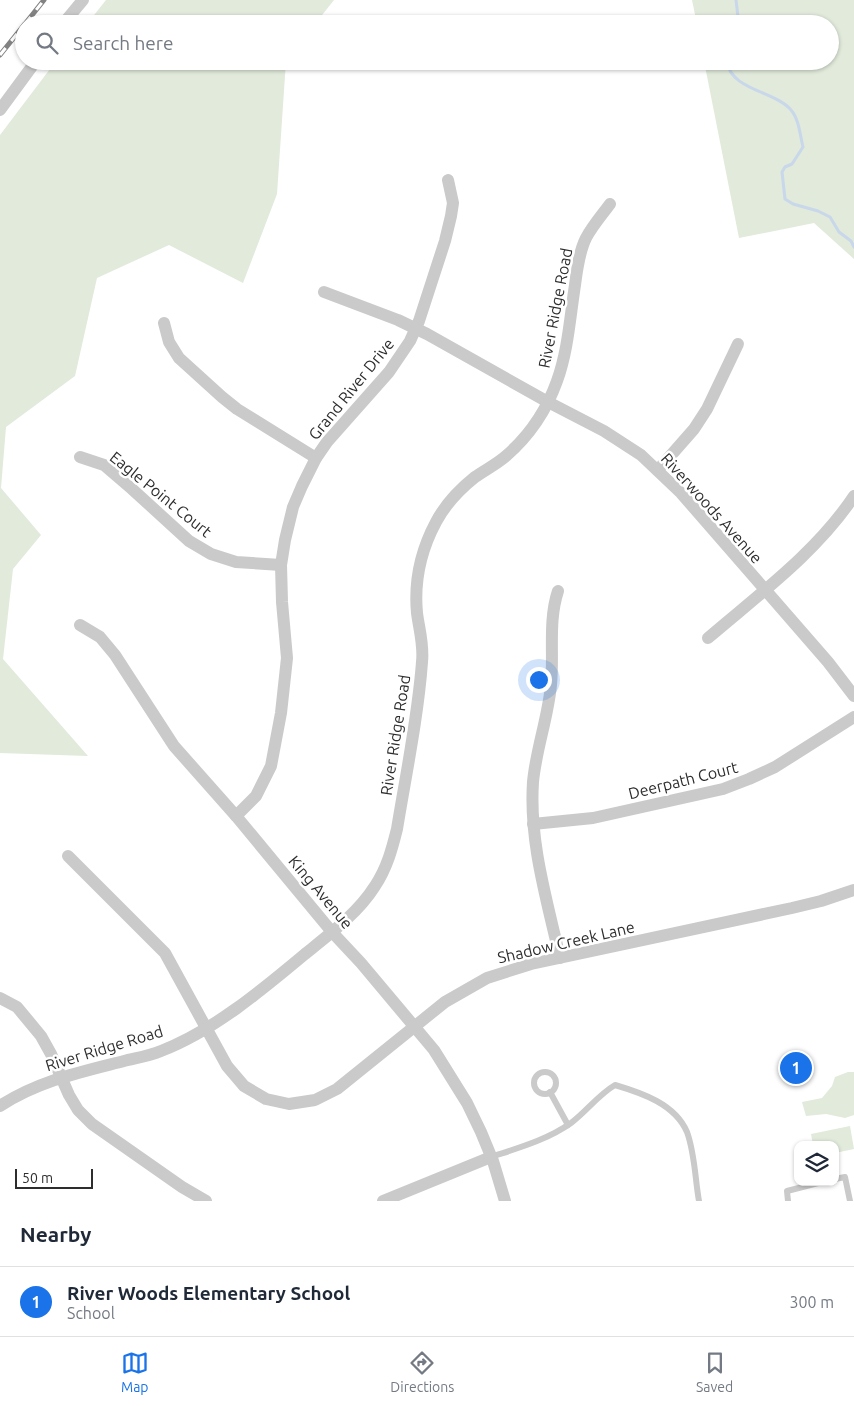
<!DOCTYPE html>
<html lang="en">
<head>
<meta charset="utf-8">
<style>
  :root { --surface:#fff; --page:#f2f2f3; --text:#1f2937; --muted:#747a83; --line:#e0e1e3; --accent:#1a73e8 }
  body { margin:0; font-family:Ubuntu,sans-serif; background:var(--page); color:var(--text) }
  .controls { position:absolute; right:15px; bottom:15px; display:grid; overflow:hidden; border-radius:10px; box-shadow:0 1px 4px #0004 }
  .controls button { width:45px; height:45px; display:grid; place-items:center; padding:0; border:0; border-bottom:1px solid var(--line); background:var(--surface); color:var(--text); font:25px sans-serif }
  .scale { position:absolute; left:15px; bottom:12px; width:78px; box-sizing:border-box; padding-left:5px; border:2px solid #2d2d2d; border-top:0; font-size:14px; line-height:18px; white-space:nowrap; color:#2d2d2d; -webkit-text-stroke:4px #fff; paint-order:stroke }
  .you { position:absolute; left:538px; top:679px; width:18px; height:18px; margin:-12px; border:4px solid #fff; border-radius:50%; background:#1a73e8; box-shadow:0 0 0 8px #1a73e833 }
  .badge { display:grid; place-items:center; width:32px; height:32px; border-radius:50%; background:var(--accent); color:#fff; font-size:16px; font-weight:700 }
  .pin { position:absolute; translate:-50% -50%; border:2px solid #fff; box-shadow:0 1px 5px #0006 }
  .list { margin:0; padding:0; list-style:none }
  h2 { display:flex; justify-content:space-between; align-items:center; height:65px; margin:0; padding:0 20px; font-size:21px }
  h2 small { font-size:16px; font-weight:400; color:var(--muted) }
  .list li { display:grid; grid-template-columns:32px 1fr auto; gap:15px; align-items:center; box-sizing:border-box; height:70px; padding:0 20px; border-top:1px solid var(--line) }
  .list b { display:block; font-size:19px; white-space:nowrap }
  .list p { margin:0; font-size:16px; white-space:nowrap; color:var(--muted) }
  .list em { font-size:16px; font-style:normal; color:var(--muted) }
  .icon { flex:none; width:28px; height:28px; fill:none; stroke:currentColor; stroke-width:2; stroke-linecap:round; stroke-linejoin:round }
  .map { position:relative; flex:none; width:854px; height:1201px; overflow:hidden }
  .search { position:absolute; background:var(--surface); box-shadow:0 1px 4px #0004; left:15px; right:15px; top:15px; height:55px; display:flex; align-items:center; gap:12px; box-sizing:border-box; padding:0 18px; border-radius:28px; color:var(--muted); font-size:19px }
  .sheet { height:135px; background:var(--surface) }
  nav { display:flex; justify-content:space-around; align-items:center; box-sizing:border-box; height:70px; border-top:1px solid var(--line); background:var(--surface); font-size:14px; color:var(--muted) }
  nav a { display:grid; justify-items:center; gap:2px }
  nav .on { color:var(--accent) }
  .map>svg:first-child { display:block }
</style>
</head>
<body>
<div class="map">
<svg width="854" height="1201" viewBox="0 0 854 1201">
  <rect width="100%" height="100%" fill="#fff"/>
  <g fill="#e1eadb">
    <path d="M106 0H334L315 24H87Z"/>
    <path d="M692 0H854V259L814 223 739 238 704 61H830V24H697Z"/>
    <path d="M56 61H286L277 194 243 283 169 245 97 278 75 376 6 427 1 488 41 535 13 569 3 659 88 756 0 753V135Z"/>
    <path d="M848 1072H854V1115L845 1118 826 1114 806 1116 802 1102 822 1098 832 1086 835 1077Z"/>
    <path d="M850 1126 854 1149 835 1153V1145H813L811 1134Z"/>
  </g>
  <g fill="none" stroke-linecap="round" stroke-linejoin="round">
    <g stroke="#c8d7ea" stroke-width="3">
      <path d="M735 24 738 17 736 0"/>
      <path d="M727 61C730 90 775 91 791 110 799 119 800 135 803 147L792 164 785 167 782 172 785 199 793 204 818 211 830 217 839 232 851 241 854 247"/>
    </g>
    <g stroke="#cacaca" stroke-width="6">
      <circle cx="545" cy="1083" r="11"/>
      <path d="M550 1092 568 1125"/>
      <path d="M491 1157C518 1148 547 1140 571 1123 587 1111 598 1095 615 1085 642 1093 675 1104 687 1132 695 1154 695 1179 699 1201"/>
      <path d="M835 1179 845 1177 850 1201"/>
      <path d="M788 1201 787 1191 822 1182"/>
    </g>
    <g stroke="#cacaca" stroke-width="12">
      <path d="M63 24 83 0"/>
      <path d="M0 110 36 61"/>
      <path d="M324 292 398 320 427 334 548 402 604 431 641 455 681 493 828 662 854 696"/>
      <path d="M164 323 169 342 179 358 222 397 237 409 316 458"/>
      <path d="M80 457 104 465 132 489 189 541 211 554 236 562 281 565"/>
      <path d="M658 470 694 429 707 409 738 344"/>
      <path d="M558 591C548 621 554 654 551 685 548 718 536 749 533 782 529 842 547 900 560 958"/>
      <path d="M80 625 100 637 115 655 174 746 236 816 332 932 361 963 434 1050 467 1103 481 1132 493 1161 505 1201"/>
      <path d="M708 638C758 595 817 552 854 496"/>
      <path d="M236 816 256 796 271 766 281 713 287 658 282 602 281 565 285 540 293 507 302 486 316 458 327 442 389 372 410 341 419 321 445 241 451 216 453 203 448 180"/>
      <path d="M533 824 593 818 723 789 749 779 775 767 854 717"/>
      <path d="M68 856 165 953 227 1066 244 1086 266 1099 289 1104 315 1100 337 1089 445 1002 487 978 531 964 792 908 821 901 854 890"/>
      <path d="M0 998 17 1007 41 1036 51 1054 69 1095 78 1110 92 1124 182 1187 206 1201"/>
      <path d="M0 1106C38 1081 81 1072 124 1061 136 1058 149 1056 161 1051 213 1031 262 990 305 954 330 934 358 913 375 886 387 868 392 849 397 829 406 774 418 717 422 662 424 645 419 629 417 613 414 581 421 550 436 522 445 505 460 489 475 477 485 470 497 464 506 456 529 436 547 409 557 381 568 351 570 317 575 285 577 270 579 252 586 238 593 225 602 215 610 204"/>
      <path d="M383 1201 491 1157"/>
    </g>
    <g stroke="#828282" stroke-width="5">
      <g id="rail">
        <path d="M25 24 44 0"/>
        <path d="M0 55 24 25"/>
      </g>
    </g>
    <use href="#rail" stroke="#fff" stroke-width="3" stroke-dasharray="9" stroke-linecap="butt"/>
  </g>
  <g text-anchor="middle" stroke-width="5" stroke-linejoin="round" paint-order="stroke">
    <g font-size="16" fill="#2d2d2d" stroke="#fff">
      <text transform="translate(555 308) rotate(-79)" y="6">River Ridge Road</text>
      <text transform="translate(351 389) rotate(-51)" y="6">Grand River Drive</text>
      <text transform="translate(161 494) rotate(39)" y="6">Eagle Point Court</text>
      <text transform="translate(712 508) rotate(48)" y="6">Riverwoods Avenue</text>
      <text transform="translate(395 735) rotate(-81)" y="6">River Ridge Road</text>
      <text transform="translate(683 780) rotate(-14)" y="6">Deerpath Court</text>
      <text transform="translate(321 892) rotate(50)" y="6">King Avenue</text>
      <text transform="translate(566 942) rotate(-13)" y="6">Shadow Creek Lane</text>
      <text transform="translate(104 1048) rotate(-17)" y="6">River Ridge Road</text>
    </g>
  </g>
</svg>
<div class="controls">
<button><svg class="icon" aria-label="layers" viewBox="0 0 24 24"><path d="M12 4l9 5-9 5-9-5zM3 14l9 5 9-5"/></svg></button>
</div>
<div class="scale">50 m</div>
<div class="you"></div>
<div class="pin badge" style="left:796px;top:1068px">1</div>
<div class="search"><svg class="icon" aria-label="search" viewBox="0 0 24 24"><circle cx="10" cy="10" r="6"/><path d="M15 15l6 6"/></svg>Search here</div>
</div>
<section class="sheet">
<h2>Nearby<small></small></h2>
<ul class="list">
<li><span class="badge">1</span><div><b>River Woods Elementary School</b><p>School</p></div><em>300 m</em></li>
</ul>
</section>
<nav>
<a class="on"><svg class="icon" aria-label="map" viewBox="0 0 24 24"><path d="M3 6l6-2 6 2 6-2v14l-6 2-6-2-6 2zM9 4v14M15 6v14"/></svg>Map</a>
<a><svg class="icon" aria-label="directions" viewBox="0 0 24 24"><path d="M12 3l9 9-9 9-9-9zM9 14v-3h6M13 9l2 2-2 2"/></svg>Directions</a>
<a><svg class="icon" aria-label="saved" viewBox="0 0 24 24"><path d="M7 4h10v16l-5-4-5 4z"/></svg>Saved</a>
</nav>
</body>
</html>
